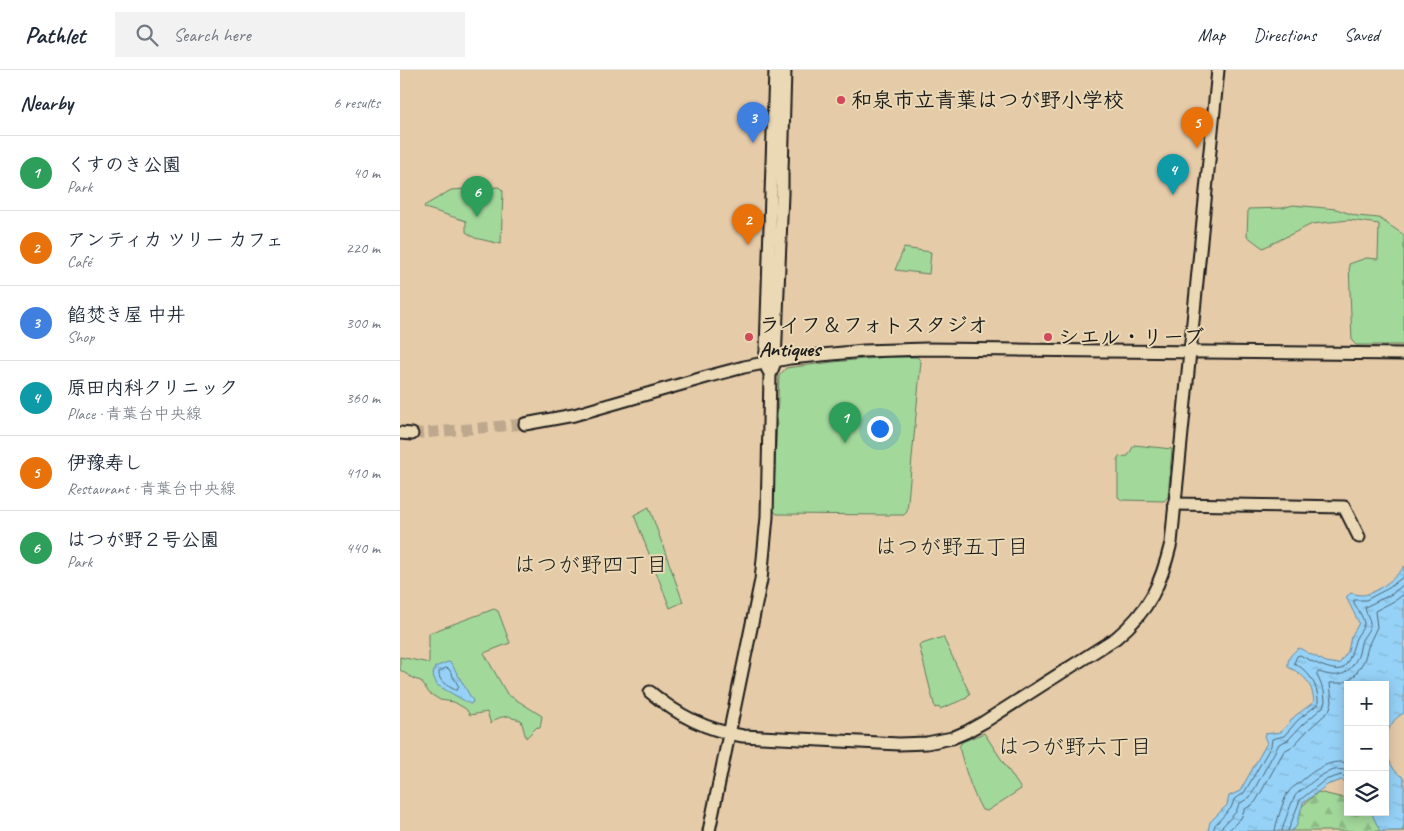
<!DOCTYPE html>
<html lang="en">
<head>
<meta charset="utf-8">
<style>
  :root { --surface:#fff; --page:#f2f2f3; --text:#1f2937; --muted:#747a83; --line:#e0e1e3; --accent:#111827 }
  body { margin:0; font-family:Caveat,"Klee One",sans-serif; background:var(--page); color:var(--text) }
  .controls { position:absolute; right:15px; bottom:15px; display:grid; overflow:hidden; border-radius:0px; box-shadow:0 2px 12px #0003 }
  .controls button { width:45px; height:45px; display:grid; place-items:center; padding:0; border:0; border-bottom:1px solid var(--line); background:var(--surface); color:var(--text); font:25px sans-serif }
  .you { position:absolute; left:479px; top:358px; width:18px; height:18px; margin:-12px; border:4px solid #fff; border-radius:50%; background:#1a73e8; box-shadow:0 0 0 8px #1a73e833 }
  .badge { display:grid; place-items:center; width:32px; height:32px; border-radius:50%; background:var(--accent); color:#fff; font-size:16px; font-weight:700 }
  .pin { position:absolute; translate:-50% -41px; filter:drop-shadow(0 1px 2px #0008) }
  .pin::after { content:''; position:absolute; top:26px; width:18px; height:15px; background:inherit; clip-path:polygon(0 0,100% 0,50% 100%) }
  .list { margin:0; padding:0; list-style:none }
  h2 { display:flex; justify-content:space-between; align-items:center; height:65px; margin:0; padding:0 20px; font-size:21px }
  h2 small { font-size:16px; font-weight:400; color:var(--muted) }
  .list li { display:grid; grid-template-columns:32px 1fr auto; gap:15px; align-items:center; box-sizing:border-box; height:75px; padding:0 20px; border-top:1px solid var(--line) }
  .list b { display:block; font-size:19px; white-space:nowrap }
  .list p { margin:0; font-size:16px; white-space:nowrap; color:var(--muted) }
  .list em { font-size:16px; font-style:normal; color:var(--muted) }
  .icon { flex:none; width:28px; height:28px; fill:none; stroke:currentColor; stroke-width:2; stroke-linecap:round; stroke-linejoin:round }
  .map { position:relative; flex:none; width:1004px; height:761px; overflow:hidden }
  header { display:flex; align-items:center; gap:30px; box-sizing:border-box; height:70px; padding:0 25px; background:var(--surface); border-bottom:1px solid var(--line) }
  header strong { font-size:24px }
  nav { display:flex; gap:28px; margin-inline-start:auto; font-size:18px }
  .search { width:350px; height:45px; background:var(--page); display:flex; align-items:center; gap:12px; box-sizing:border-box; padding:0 18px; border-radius:0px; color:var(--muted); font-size:19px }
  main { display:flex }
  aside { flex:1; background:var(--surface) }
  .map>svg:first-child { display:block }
</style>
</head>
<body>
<header>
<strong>Pathlet</strong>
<div class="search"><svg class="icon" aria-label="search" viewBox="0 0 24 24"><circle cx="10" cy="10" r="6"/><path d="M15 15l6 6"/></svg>Search here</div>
<nav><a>Map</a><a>Directions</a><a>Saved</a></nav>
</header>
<main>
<aside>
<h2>Nearby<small>6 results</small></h2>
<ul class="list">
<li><span class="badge" style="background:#2e9e5b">1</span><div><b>くすのき公園</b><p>Park</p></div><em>40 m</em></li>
<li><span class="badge" style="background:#e8710a">2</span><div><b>アンティカ ツリー カフェ</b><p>Café</p></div><em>220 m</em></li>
<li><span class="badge" style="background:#3f7fe0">3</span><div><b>餡焚き屋 中井</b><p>Shop</p></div><em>300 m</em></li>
<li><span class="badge" style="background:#0f9aa8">4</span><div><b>原田内科クリニック</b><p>Place · 青葉台中央線</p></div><em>360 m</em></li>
<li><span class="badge" style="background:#e8710a">5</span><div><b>伊豫寿し</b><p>Restaurant · 青葉台中央線</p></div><em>410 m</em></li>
<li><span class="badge" style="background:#2e9e5b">6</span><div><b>はつが野２号公園</b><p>Park</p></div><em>440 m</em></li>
</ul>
</aside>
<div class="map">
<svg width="1004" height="761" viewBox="0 0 1004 761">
  <defs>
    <pattern id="forest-firs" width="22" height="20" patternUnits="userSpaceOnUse" patternTransform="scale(1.25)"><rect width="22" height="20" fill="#a3d89b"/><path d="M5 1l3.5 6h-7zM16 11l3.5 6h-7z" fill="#8cb985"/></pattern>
    <pattern id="water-ripples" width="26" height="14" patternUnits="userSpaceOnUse" patternTransform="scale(1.25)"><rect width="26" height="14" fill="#96d2f7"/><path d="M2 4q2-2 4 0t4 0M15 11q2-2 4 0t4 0" fill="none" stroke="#81b4d3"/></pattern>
  </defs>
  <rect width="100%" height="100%" fill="#e6cba9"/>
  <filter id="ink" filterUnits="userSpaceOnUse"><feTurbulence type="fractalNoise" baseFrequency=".02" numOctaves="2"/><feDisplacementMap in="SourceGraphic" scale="10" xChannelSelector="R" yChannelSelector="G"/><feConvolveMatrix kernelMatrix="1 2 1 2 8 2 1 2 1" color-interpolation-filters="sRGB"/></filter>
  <g filter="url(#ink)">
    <path fill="url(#forest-firs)" stroke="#607a5c" d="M918 722 948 729V742H985L1004 731V761H863L889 748Z"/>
    <g fill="#a3d89b" stroke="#607a5c">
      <path d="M99 117 103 121 101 174 75 168 66 162V151L25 138 24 136 51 120Z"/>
      <path d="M893 135 936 139 957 146 979 148 1004 165V275H956L952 271 949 194 966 188 978 189 979 154 949 150 912 154 863 178 847 166 848 139 883 138Z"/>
      <path d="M504 178 531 182 529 204 495 200Z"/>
      <path d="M488 287H517L521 291 507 442 504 445H491L377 444 373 440 379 306 386 298 433 292Z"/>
      <path d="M734 375 772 379 768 427 764 431 722 430 718 427V387L728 386Z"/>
      <path d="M249 437 283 532 270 538 234 445Z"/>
      <path d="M94 539 98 541 110 573 84 583 107 624 142 646 140 658 137 657 126 668 121 650 112 648 110 646C102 647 96 647 91 654L87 642 70 645 66 639 54 632 40 630 29 623 21 611 14 609 0 600V587L29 593V563Z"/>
      <path d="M543 567 570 624 567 626V628L540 639 539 637 535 638 519 575Z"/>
      <path d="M584 663 621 719 587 741 582 740C571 720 565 699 559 677L562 672Z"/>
    </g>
    <g fill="url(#water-ripples)" stroke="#65899f">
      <path d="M1004 496V643C993 648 988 659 985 670V615H948V714L942 710 927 715 903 733 896 757 891 761H808L810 752 827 735 829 726 840 721 867 673 864 666 865 664 881 662 895 646 914 632C912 613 905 605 888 597 887 588 892 583 899 578L926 592 939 594 948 581 951 567 959 553 946 527 951 523C954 524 959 525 963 525 975 524 998 507 1004 496Z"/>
      <path d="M48 592 51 593 73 631 72 633 70 634 37 615 33 605 35 597Z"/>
      <path d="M985 676C988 688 992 702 1003 707L1004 709V755L1002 761H980L971 742H985Z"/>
    </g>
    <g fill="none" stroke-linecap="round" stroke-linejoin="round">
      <g stroke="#4d6574" stroke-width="1">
        <path d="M46 598 49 599 59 617 57 620H55C47 615 38 612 39 602Z"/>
        <path d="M813 761 815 755 831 738 834 730 844 723 871 676 872 669 884 666 898 650 918 634C919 621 913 608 904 600 901 597 897 595 894 593L897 586 900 585C909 590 931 602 941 599 950 595 953 575 956 568 958 564 963 559 964 554 964 548 957 538 954 533V530H966L989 518 1004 506"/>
        <path d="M820 761 821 758 836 742 839 734 850 727 879 674 888 670 902 655 923 637 925 631 924 621 917 605V603L919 602C939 609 949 605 958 586 960 581 960 575 962 570 965 564 971 559 970 552 969 547 965 542 965 537L992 524 1004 514"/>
        <path d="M828 761 841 748 845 739 852 735 856 731 884 681 893 676 908 660 929 641 932 632 930 613H942L949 610 955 605 964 591 969 574 977 557 975 541 996 530 1004 524"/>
        <path d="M875 761C875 756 884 729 887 724 890 719 895 716 899 713 912 702 929 688 948 693"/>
        <path d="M882 761C882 758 892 731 894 728 896 723 902 720 906 717 917 708 932 695 948 701"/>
        <path d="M888 761 900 730 925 710 941 705 948 708"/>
      </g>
      <path stroke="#bea88d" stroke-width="11" stroke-dasharray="11 5.5" stroke-linecap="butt" d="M12 364 125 354"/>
      <g stroke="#1c1c1c" stroke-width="15">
        <g id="secondary">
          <path d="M368 300 365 293 366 280 375 0"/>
          <path d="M125 354 174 345 310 306 344 297 390 288 464 281 526 279 1004 284"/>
          <path d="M0 363 12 364"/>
          <path d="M774 434 944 437 959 467"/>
          <path d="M250 622C279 646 306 660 343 666L499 674 527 673 552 668 566 662 584 652 716 568C749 541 761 514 771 473L818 0"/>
          <path d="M309 761 361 510 367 447 370 305 375 292 382 124V101L385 0"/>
        </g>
      </g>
      <use href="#secondary" stroke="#ebd8b5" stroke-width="11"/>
    </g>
  </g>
  <g fill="#d1495b" stroke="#ebd8b5" stroke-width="2">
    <circle cx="441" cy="30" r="5"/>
    <circle cx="349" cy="267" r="5"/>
    <circle cx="648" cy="267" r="5"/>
  </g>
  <g text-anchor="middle" stroke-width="4" stroke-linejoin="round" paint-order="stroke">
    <g font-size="21" font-weight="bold" fill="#1c1c1c" stroke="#ebd8b5" text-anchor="start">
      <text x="451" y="37">和泉市立青葉はつが野小学校</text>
      <text x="359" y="262">ライフ＆フォトスタジオ<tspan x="359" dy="24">Antiques</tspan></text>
      <text x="658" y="274">シエル・リーブ</text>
    </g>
    <g font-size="22" fill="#1c1c1c" stroke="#ebd8b5">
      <text x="552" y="484">はつが野五丁目</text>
      <text x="191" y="502">はつが野四丁目</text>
      <text x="675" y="684">はつが野六丁目</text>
    </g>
  </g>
</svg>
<div class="controls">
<button>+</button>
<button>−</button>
<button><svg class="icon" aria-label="layers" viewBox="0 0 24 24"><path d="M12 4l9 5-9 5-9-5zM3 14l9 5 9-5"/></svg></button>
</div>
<div class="you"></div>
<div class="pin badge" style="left:445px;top:373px;background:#2e9e5b">1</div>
<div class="pin badge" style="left:348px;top:175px;background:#e8710a">2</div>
<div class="pin badge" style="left:353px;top:73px;background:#3f7fe0">3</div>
<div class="pin badge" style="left:773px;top:125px;background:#0f9aa8">4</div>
<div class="pin badge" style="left:797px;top:78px;background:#e8710a">5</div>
<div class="pin badge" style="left:77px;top:147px;background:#2e9e5b">6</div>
</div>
</main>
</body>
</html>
